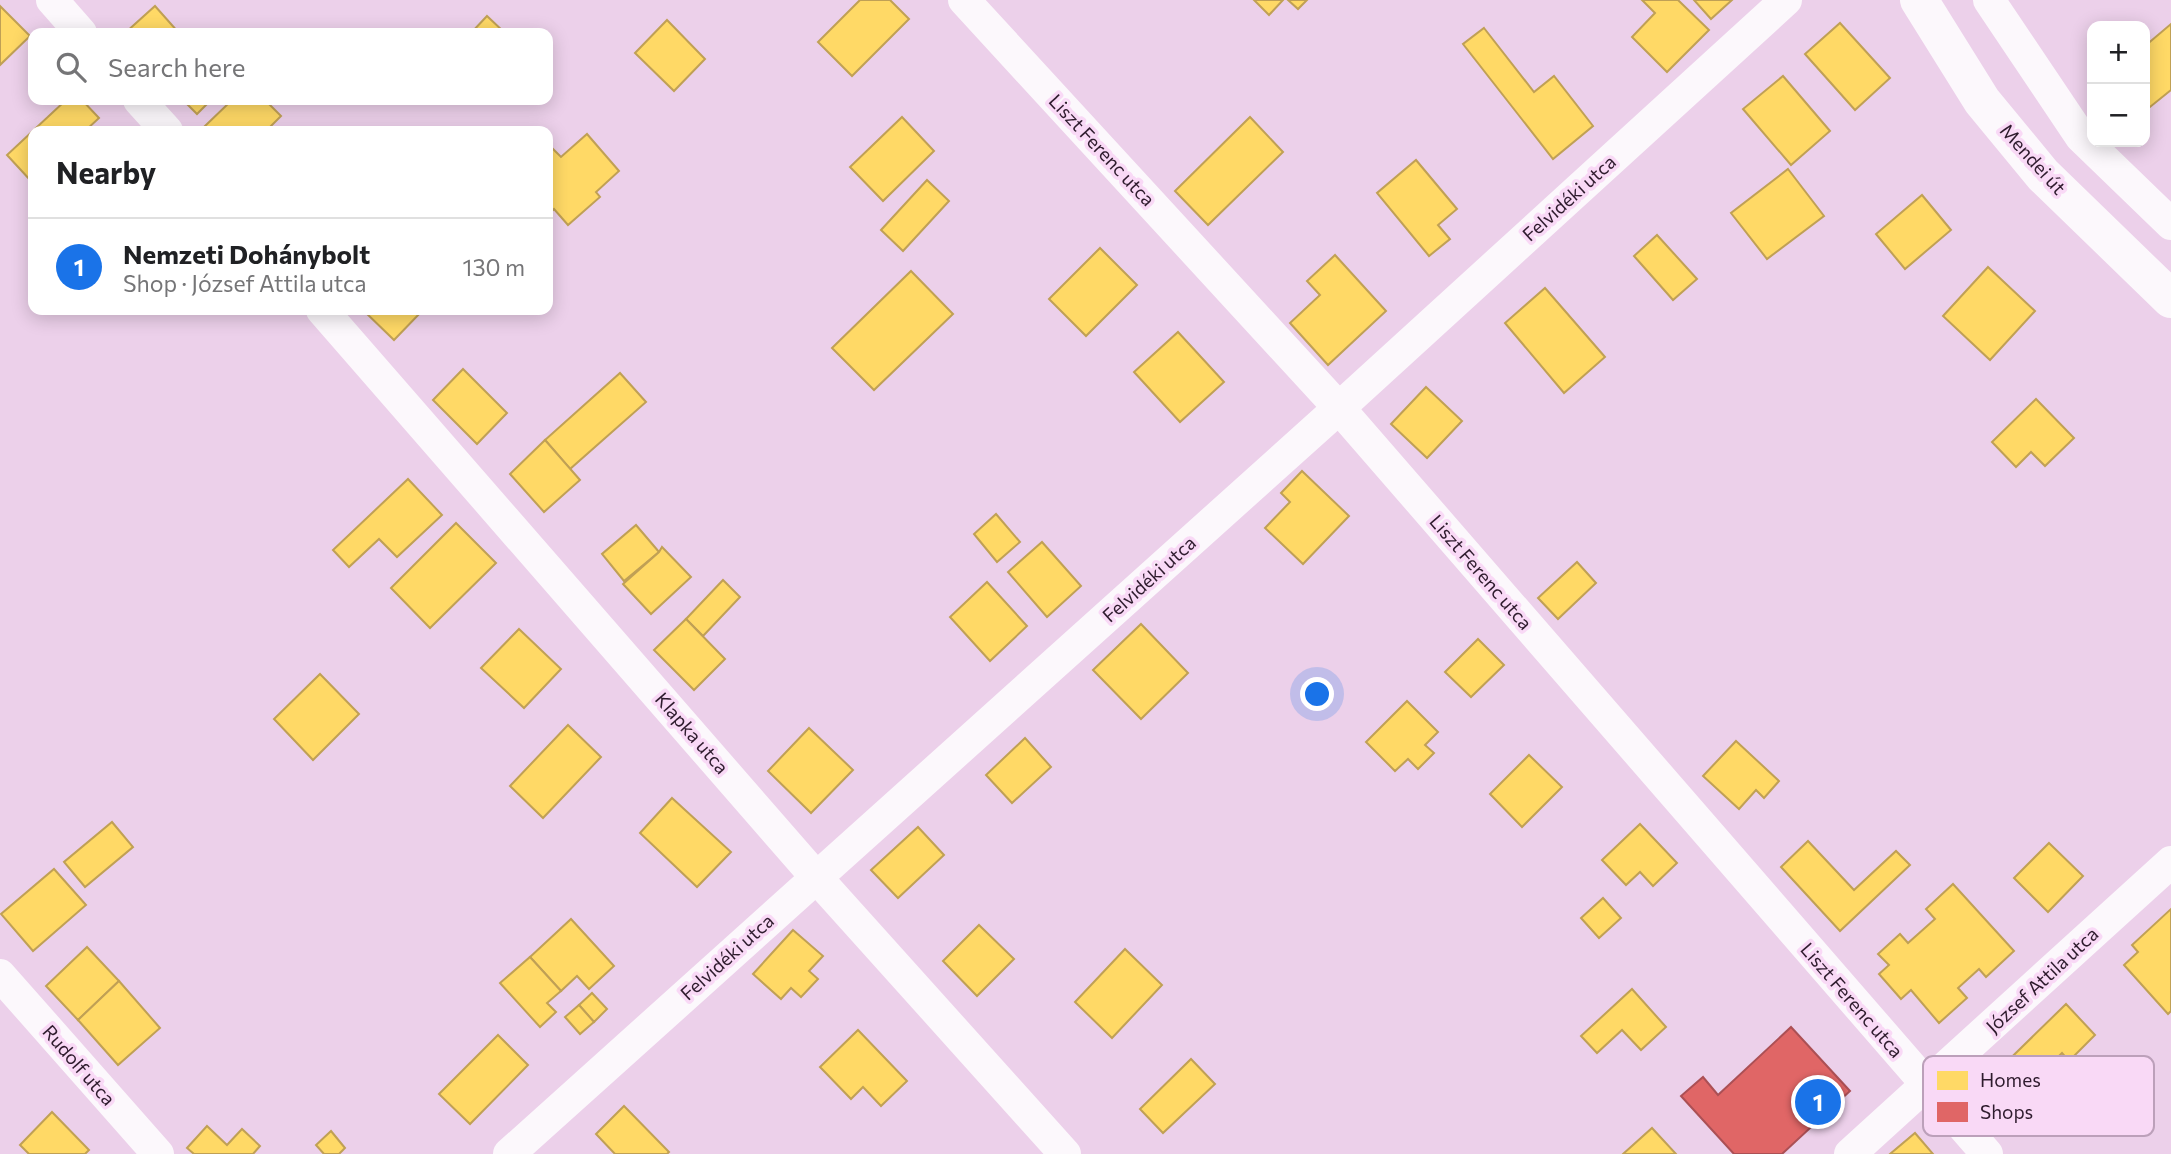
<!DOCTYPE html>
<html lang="en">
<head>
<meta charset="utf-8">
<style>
  :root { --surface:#fff; --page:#f6f6f6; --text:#202124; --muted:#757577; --line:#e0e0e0; --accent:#1a73e8 }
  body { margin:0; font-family:Commissioner,sans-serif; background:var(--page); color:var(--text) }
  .controls { position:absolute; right:21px; top:21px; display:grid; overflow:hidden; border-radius:14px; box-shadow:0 4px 18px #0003 }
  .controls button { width:63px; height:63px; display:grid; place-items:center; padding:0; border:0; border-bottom:2px solid var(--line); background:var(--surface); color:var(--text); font:35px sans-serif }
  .you { position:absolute; left:1318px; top:695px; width:24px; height:24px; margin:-18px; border:5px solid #fff; border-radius:50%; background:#1a73e8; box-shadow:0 0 0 10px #1a73e833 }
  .badge { display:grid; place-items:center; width:46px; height:46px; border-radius:50%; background:var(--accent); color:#fff; font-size:23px; font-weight:700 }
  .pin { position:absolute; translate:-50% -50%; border:4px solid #fff; box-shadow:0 2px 7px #0006 }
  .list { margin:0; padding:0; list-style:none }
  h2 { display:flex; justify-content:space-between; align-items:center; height:91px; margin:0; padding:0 28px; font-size:30px }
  h2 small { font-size:23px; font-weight:400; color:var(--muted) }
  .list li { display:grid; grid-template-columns:46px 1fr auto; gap:21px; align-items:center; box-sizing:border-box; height:98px; padding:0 28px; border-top:2px solid var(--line) }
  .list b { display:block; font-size:26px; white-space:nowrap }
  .list p { margin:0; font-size:23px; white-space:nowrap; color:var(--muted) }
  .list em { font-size:23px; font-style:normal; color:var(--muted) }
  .icon { flex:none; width:38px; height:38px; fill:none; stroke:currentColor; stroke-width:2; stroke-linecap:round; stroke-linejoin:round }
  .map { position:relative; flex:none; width:2171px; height:1154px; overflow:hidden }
  .search { position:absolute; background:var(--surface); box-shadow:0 4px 18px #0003; left:28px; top:28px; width:525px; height:77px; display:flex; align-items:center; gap:18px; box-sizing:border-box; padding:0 24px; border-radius:14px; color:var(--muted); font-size:26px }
  .panel { position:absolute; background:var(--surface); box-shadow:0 4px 18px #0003; left:28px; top:126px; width:525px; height:189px; border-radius:14px }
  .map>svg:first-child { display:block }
</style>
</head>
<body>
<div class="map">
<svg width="2171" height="1154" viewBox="0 0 2171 1154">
  <rect width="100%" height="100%" fill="#ecd0ea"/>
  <g fill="#ffd966" stroke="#c0a055" stroke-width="2">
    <path d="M860 0H890L909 19 852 76 818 42Z"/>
    <path d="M1254 0H1283L1269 15Z"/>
    <path d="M1288 0H1307L1298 9Z"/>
    <path d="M1642 0H1678L1709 30 1667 72 1632 37 1655 13Z"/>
    <path d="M1694 0H1732L1711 19Z"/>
    <path d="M0 6 30 36 0 65Z"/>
    <path d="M155 6 179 33H125Z"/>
    <path d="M487 16 505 33H471Z"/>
    <path d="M667 20 705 59 674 91 635 53Z"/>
    <path d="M1840 23 1890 78 1855 110 1805 54Z"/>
    <path d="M2171 24V90L2145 111V46Z"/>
    <path d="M1484 28 1534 92 1554 76 1593 126 1553 159 1463 44Z"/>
    <path d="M1783 76 1830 131 1791 165 1743 109Z"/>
    <path d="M66 100H82L99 118 85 131H33V179L31 181 7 155Z"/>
    <path d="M183 100H211L197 114Z"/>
    <path d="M232 100H265L281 116 266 131H209L204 127Z"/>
    <path d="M902 117 934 151 883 201 850 167Z"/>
    <path d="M1250 117 1283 152 1208 225 1175 191Z"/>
    <path d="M587 134 619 171 596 192 600 197 568 225 554 209 548 215V150L551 147 561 157Z"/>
    <path d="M1416 160 1457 209 1438 225 1450 239 1429 256 1377 193Z"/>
    <path d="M1788 169 1824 216 1767 259 1731 213Z"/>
    <path d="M927 180 949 201 903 251 881 230Z"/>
    <path d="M1922 195 1951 230 1905 269 1876 234Z"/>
    <path d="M1657 235 1697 279 1673 300 1634 256Z"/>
    <path d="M1100 248 1137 285 1086 336 1049 299Z"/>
    <path d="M1335 255 1386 311 1328 365 1290 323 1320 295 1307 281Z"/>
    <path d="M1988 267 2035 311 1990 360 1943 316Z"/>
    <path d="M911 271 953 314 874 390 832 348Z"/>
    <path d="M1545 288 1605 357 1564 393 1505 323Z"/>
    <path d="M363 310H423L394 340Z"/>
    <path d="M1178 332 1224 382 1180 422 1134 372Z"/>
    <path d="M463 369 507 413 477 444 433 400Z"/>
    <path d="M620 373 646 402 570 469 545 440Z"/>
    <path d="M1426 387 1462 421 1427 458 1391 424Z"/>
    <path d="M2036 399 2074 438 2045 466 2031 452 2016 467 1992 442Z"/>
    <path d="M545 440 580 480 544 512 510 474Z"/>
    <path d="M1302 471 1349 516 1303 564 1265 528 1290 502 1281 493Z"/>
    <path d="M408 479 442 515 397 557 379 539 349 567 333 550Z"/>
    <path d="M996 514 1020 542 997 562 974 534Z"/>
    <path d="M456 523 496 563 430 628 391 588Z"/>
    <path d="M636 525 659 552 624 581 602 554Z"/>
    <path d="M1042 542 1081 586 1047 617 1008 572Z"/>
    <path d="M662 547 691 577 651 614 623 584 659 552Z"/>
    <path d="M1577 562 1596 583 1558 619 1538 598Z"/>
    <path d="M723 580 740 597 703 636 686 619Z"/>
    <path d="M987 582 1027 626 990 661 950 617Z"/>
    <path d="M686 619 725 659 694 690 654 650Z"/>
    <path d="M1141 624 1188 673 1141 719 1093 670Z"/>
    <path d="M519 629 561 669 524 708 481 668Z"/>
    <path d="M1478 639 1504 665 1471 697 1445 672Z"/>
    <path d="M320 674 359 714 313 760 274 719Z"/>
    <path d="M1407 701 1438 732 1425 745 1434 753 1418 769 1408 759 1395 771 1366 742Z"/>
    <path d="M568 725 601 757 543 818 510 786Z"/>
    <path d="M809 728 853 770 811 813 768 771Z"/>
    <path d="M1025 738 1051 767 1012 803 986 775Z"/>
    <path d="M1736 741 1779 781 1764 798 1756 790 1739 809 1703 776Z"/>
    <path d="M1529 755 1562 787 1522 827 1490 794Z"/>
    <path d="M672 798 731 852 697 887 640 833Z"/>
    <path d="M112 822 133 847 85 887 64 862Z"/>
    <path d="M1640 824 1677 863 1653 886 1640 872 1626 885 1602 860Z"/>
    <path d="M918 827 944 855 898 898 871 870Z"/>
    <path d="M1808 841 1854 890 1896 851 1910 865 1840 931 1781 867Z"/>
    <path d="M2049 843 2083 876 2048 912 2014 878Z"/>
    <path d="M54 869 86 905 33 951 1 914Z"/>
    <path d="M1953 884 2014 951 1986 977 1979 969 1958 988 1967 998 1939 1023 1911 990 1901 999 1879 974 1889 965 1878 954 1900 934 1908 943 1935 919 1926 909Z"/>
    <path d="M1603 898 1621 918 1599 938 1581 918Z"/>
    <path d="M2171 909V1011L2168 1014 2124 965 2138 952 2132 945Z"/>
    <path d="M571 919 614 966 589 989 577 976 561 991 530 957Z"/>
    <path d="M979 925 1014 959 977 996 943 961Z"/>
    <path d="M793 930 823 956 809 971 818 979 801 997 791 988 781 999 753 974Z"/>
    <path d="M87 947 119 981 78 1020 46 986Z"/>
    <path d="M1125 949 1162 985 1112 1038 1075 1002Z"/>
    <path d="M530 957 561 991 547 1003 556 1012 540 1027 500 983Z"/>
    <path d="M119 981 160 1028 118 1065 78 1020Z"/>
    <path d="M1632 989 1666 1027 1641 1050 1622 1030 1597 1053 1581 1036Z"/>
    <path d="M592 993 607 1009 594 1022 579 1005Z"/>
    <path d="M2066 1004 2095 1035 2069 1061 2062 1053 2038 1077 2056 1095 2049 1101 2058 1110 2040 1127 2028 1113 2015 1126 1979 1089Z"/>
    <path d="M579 1005 594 1022 580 1034 565 1017Z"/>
    <path d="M858 1030 907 1081 881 1106 863 1087 851 1099 820 1067Z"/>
    <path d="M498 1035 528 1065 470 1124 439 1094Z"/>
    <path d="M1191 1059 1215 1084 1163 1133 1140 1109Z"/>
    <path d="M624 1106 669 1152 667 1154H615L596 1134Z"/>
    <path d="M52 1112 89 1150 85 1154H29L20 1145Z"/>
    <path d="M207 1126 227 1145 242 1129 260 1146 253 1154H194L187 1148Z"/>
    <path d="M1652 1128 1676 1154H1623Z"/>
    <path d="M331 1131 345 1148 339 1154H324L316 1145Z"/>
    <path d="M1915 1133 1933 1154H1890Z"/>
  </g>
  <path fill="#e06666" stroke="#ab5055" stroke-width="2" d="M1791 1027 1850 1091 1782 1154H1734L1681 1096 1703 1077 1718 1095Z"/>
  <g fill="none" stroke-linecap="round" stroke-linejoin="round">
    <g stroke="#fcf8fc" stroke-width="32">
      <path d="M52 0 81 33"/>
      <path d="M964 0 1339 408 1987 1154"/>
      <path d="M1989 0 2081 137 2171 224"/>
      <path d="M139 100 167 131"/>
      <path d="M322 310 816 877 1065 1154"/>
      <path d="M0 975 158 1154"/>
      <path d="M509 1154 1339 408 1786 0"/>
      <path d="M1850 1154 2171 862"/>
    </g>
    <path stroke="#fcf8fc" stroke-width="38" d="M1919 0 1982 101 2043 175 2171 299"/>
  </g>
  <g text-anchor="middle" stroke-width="7" stroke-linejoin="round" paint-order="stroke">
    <g font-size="19" fill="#2e1b2d" stroke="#f9d9f6">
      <text transform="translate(1102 150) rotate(47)" y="7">Liszt Ferenc utca</text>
      <text transform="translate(2033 159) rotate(48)" y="7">Mendei út</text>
      <text transform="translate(1569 198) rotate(-42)" y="7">Felvidéki utca</text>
      <text transform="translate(1481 572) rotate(49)" y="7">Liszt Ferenc utca</text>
      <text transform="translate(1149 579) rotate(-42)" y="7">Felvidéki utca</text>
      <text transform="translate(692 733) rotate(49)" y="7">Klapka utca</text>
      <text transform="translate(727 957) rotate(-42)" y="7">Felvidéki utca</text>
      <text transform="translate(2042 980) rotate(-43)" y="7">József Attila utca</text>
      <text transform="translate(1852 1000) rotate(49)" y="7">Liszt Ferenc utca</text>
      <text transform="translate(79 1065) rotate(49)" y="7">Rudolf utca</text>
    </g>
  </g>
  <rect x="1923" y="1056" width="231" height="80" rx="10" fill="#f9d9f6" stroke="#bca0ba" stroke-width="2"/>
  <rect x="1937" y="1071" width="31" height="19" fill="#ffd966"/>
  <rect x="1937" y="1102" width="31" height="20" fill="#e06666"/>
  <g font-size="19" fill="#2e1b2d">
    <text x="1980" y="1087">Homes</text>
    <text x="1980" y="1119">Shops</text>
  </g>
</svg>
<div class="controls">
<button>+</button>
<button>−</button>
</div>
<div class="you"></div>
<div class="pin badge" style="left:1818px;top:1102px">1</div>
<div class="search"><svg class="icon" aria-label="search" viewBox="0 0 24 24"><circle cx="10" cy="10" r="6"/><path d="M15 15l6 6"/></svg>Search here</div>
<section class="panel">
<h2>Nearby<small></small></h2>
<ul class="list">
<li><span class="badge">1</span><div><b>Nemzeti Dohánybolt</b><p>Shop · József Attila utca</p></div><em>130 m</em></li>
</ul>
</section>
</div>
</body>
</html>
